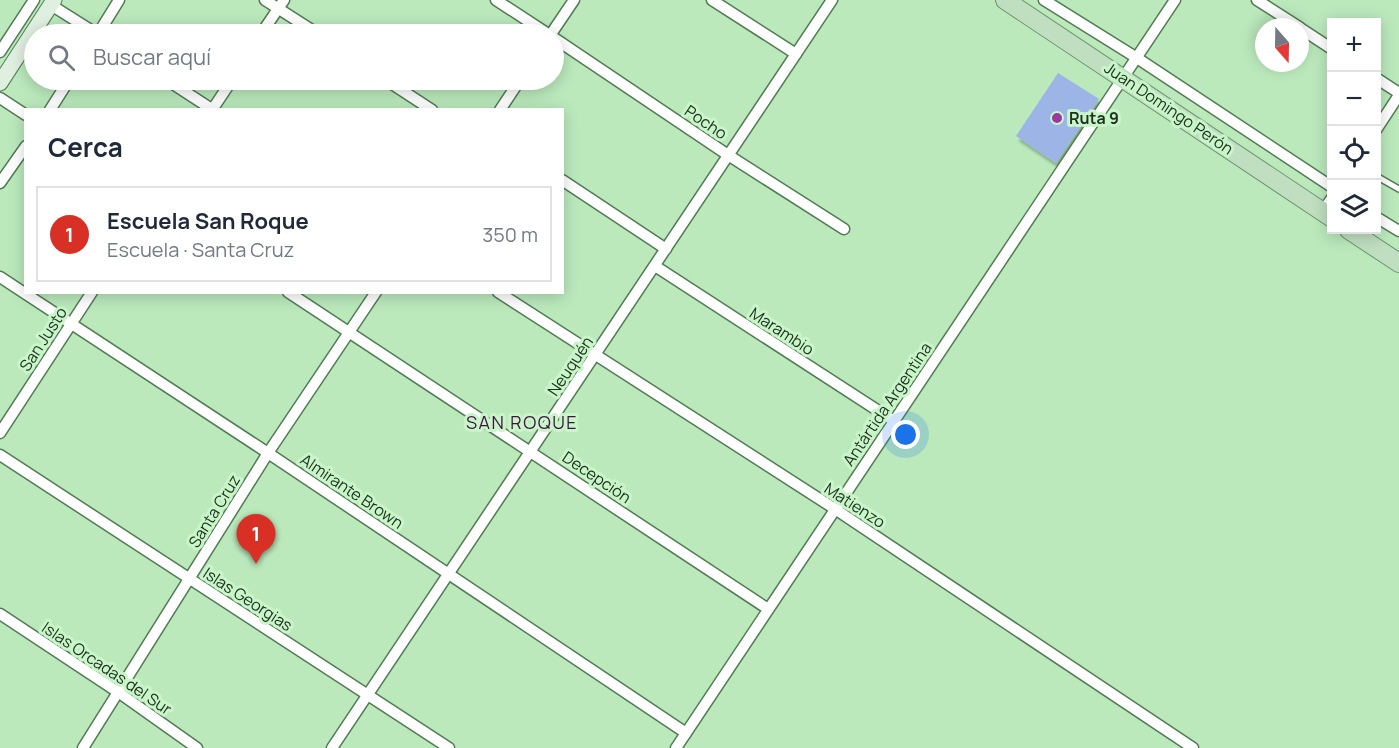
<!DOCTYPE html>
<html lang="es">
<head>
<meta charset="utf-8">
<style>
  :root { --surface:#fff; --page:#f2f2f3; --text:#1f2937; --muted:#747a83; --line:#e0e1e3; --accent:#d93025 }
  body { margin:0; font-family:Manrope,sans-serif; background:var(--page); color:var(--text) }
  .controls { position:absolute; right:18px; top:18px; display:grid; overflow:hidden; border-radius:0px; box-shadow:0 3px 15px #0003 }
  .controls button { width:54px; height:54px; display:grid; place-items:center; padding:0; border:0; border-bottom:2px solid var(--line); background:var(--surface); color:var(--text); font:30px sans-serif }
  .compass { position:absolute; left:1255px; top:18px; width:54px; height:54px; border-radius:50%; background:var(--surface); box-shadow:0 3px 15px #0003; rotate:160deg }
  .you { position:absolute; left:906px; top:435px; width:21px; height:21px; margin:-15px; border:4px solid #fff; border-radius:50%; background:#1a73e8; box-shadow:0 0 0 9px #1a73e833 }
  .badge { display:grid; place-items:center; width:39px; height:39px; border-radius:50%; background:var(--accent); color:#fff; font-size:20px; font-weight:700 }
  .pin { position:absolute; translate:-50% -50px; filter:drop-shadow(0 2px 3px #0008) }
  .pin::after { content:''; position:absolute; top:32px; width:21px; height:18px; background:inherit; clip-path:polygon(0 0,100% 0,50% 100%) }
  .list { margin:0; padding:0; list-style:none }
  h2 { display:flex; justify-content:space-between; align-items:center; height:78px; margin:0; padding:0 24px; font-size:26px }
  h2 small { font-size:20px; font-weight:400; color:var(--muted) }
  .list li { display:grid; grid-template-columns:39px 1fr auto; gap:18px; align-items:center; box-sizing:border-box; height:96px; margin:0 12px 12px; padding:0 12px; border:2px solid var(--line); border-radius:0px }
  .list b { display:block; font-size:22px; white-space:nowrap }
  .list p { margin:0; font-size:20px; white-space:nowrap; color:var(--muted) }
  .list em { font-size:20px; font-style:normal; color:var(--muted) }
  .icon { flex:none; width:33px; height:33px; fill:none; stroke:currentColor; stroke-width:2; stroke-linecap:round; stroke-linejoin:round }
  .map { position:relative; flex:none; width:1399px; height:748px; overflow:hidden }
  .search { position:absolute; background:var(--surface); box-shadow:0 3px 15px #0003; left:24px; top:24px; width:540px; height:66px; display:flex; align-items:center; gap:15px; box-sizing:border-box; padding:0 21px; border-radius:33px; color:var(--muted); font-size:22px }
  .panel { position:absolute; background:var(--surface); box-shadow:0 3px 15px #0003; left:24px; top:108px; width:540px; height:186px; border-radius:0px }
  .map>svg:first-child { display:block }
</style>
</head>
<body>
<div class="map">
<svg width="1399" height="748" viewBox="0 0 1399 748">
  <defs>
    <filter id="shadow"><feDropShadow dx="3" dy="5" stdDeviation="1.5" flood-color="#0004"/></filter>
  </defs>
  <rect width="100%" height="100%" fill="#bbe9bc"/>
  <path fill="#9db4e7" filter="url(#shadow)" d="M1058 73 1099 99 1056 163 1016 136Z"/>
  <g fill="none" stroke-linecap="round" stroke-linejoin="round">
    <g stroke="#517b53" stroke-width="8">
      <path id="service" d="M1376 176 1399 189"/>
    </g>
    <g stroke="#517b53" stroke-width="13">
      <g id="minor">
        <path d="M265 0 318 34"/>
        <path d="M496 0 548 34"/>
        <path d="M712 0 796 54"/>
        <path d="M1044 0 1137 58 1332 187"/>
        <path d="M1257 0 1299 27"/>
        <path d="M51 5 97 34"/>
        <path d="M1300 28 1332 49"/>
        <path d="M98 34 119 0"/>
        <path d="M261 34 284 0"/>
        <path d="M551 34 574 0"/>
        <path d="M554 38 728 155 844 229"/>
        <path d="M0 52 34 0"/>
        <path d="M1376 78 1399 93"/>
        <path d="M167 80 213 110"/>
        <path d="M386 80 432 110"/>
        <path d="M0 98 26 115"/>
        <path d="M50 110 69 80"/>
        <path d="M212 110 232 80"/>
        <path d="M500 110 520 80"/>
        <path d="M1376 130 1399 95"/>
        <path d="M562 180 666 249"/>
        <path d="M0 183 26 146"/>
        <path d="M1322 212 1332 198"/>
        <path d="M1376 217 1399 231"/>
        <path d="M655 266 894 421"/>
        <path d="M0 277 268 453 686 733"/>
        <path d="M288 292 768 609"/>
        <path d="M498 292 835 509 1193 748"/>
        <path d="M0 433 92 292"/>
        <path d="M0 455 449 748"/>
        <path d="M0 614 118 692 197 748"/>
        <path d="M83 748 268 453 376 292"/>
        <path d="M332 748 832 0"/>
        <path d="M676 748 1175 0"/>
      </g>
    </g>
    <g stroke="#517b53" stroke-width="17">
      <path id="secondary" d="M0 83 54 0"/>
    </g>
    <g stroke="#6b946c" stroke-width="20">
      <g id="primary">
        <path d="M1005 0 1332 218"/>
        <path d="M1349 230 1399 263"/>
      </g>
    </g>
    <use href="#service" stroke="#fff" stroke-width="5"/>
    <use href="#minor" stroke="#fff" stroke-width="10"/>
    <use href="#secondary" stroke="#dfefe0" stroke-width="15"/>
    <use href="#primary" stroke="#bfdfc0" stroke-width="18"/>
  </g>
  <circle fill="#9a39a0" stroke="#c8f6c8" stroke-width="2" cx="1057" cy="118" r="6"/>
  <g text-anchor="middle" stroke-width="6" stroke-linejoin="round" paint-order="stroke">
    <g font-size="16" fill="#1e301f" stroke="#c8f6c8">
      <text transform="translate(1169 108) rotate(34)" y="6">Juan Domingo Perón</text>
      <text transform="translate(706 122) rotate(34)" y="6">Pocho</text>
      <text transform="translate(782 331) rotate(33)" y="6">Marambio</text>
      <text transform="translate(43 339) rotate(-57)" y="6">San Justo</text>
      <text transform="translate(570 366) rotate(-56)" y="6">Neuquén</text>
      <text transform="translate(887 404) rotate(-56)" y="6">Antártida Argentina</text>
      <text transform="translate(597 477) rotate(34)" y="6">Decepción</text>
      <text transform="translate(352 491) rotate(34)" y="6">Almirante Brown</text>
      <text transform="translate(855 505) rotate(33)" y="6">Matienzo</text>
      <text transform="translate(214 511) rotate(-58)" y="6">Santa Cruz</text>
      <text transform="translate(248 599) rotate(33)" y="6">Islas Georgias</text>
      <text transform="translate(107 668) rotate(34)" y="6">Islas Orcadas del Sur</text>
    </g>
    <g font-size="16" font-weight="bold" fill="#1e301f" stroke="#c8f6c8" text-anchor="start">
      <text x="1069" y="124">Ruta 9</text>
    </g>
    <g font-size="18" letter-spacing="1.5" fill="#411344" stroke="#c8f6c8">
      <text x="522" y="429">SAN ROQUE</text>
    </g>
  </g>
</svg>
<div class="controls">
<button>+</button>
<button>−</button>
<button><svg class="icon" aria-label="locate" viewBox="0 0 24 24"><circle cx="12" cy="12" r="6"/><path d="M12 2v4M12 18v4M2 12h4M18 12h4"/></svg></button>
<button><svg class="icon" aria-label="layers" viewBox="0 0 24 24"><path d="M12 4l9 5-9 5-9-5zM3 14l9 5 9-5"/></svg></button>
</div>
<svg class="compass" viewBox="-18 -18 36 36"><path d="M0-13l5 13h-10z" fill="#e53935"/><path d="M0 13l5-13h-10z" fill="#747a83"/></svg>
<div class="you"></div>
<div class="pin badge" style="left:256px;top:564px">1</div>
<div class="search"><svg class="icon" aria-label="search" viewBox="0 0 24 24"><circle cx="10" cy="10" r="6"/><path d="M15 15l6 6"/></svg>Buscar aquí</div>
<section class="panel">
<h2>Cerca<small></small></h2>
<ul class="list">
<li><span class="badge">1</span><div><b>Escuela San Roque</b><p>Escuela · Santa Cruz</p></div><em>350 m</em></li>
</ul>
</section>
</div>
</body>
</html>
